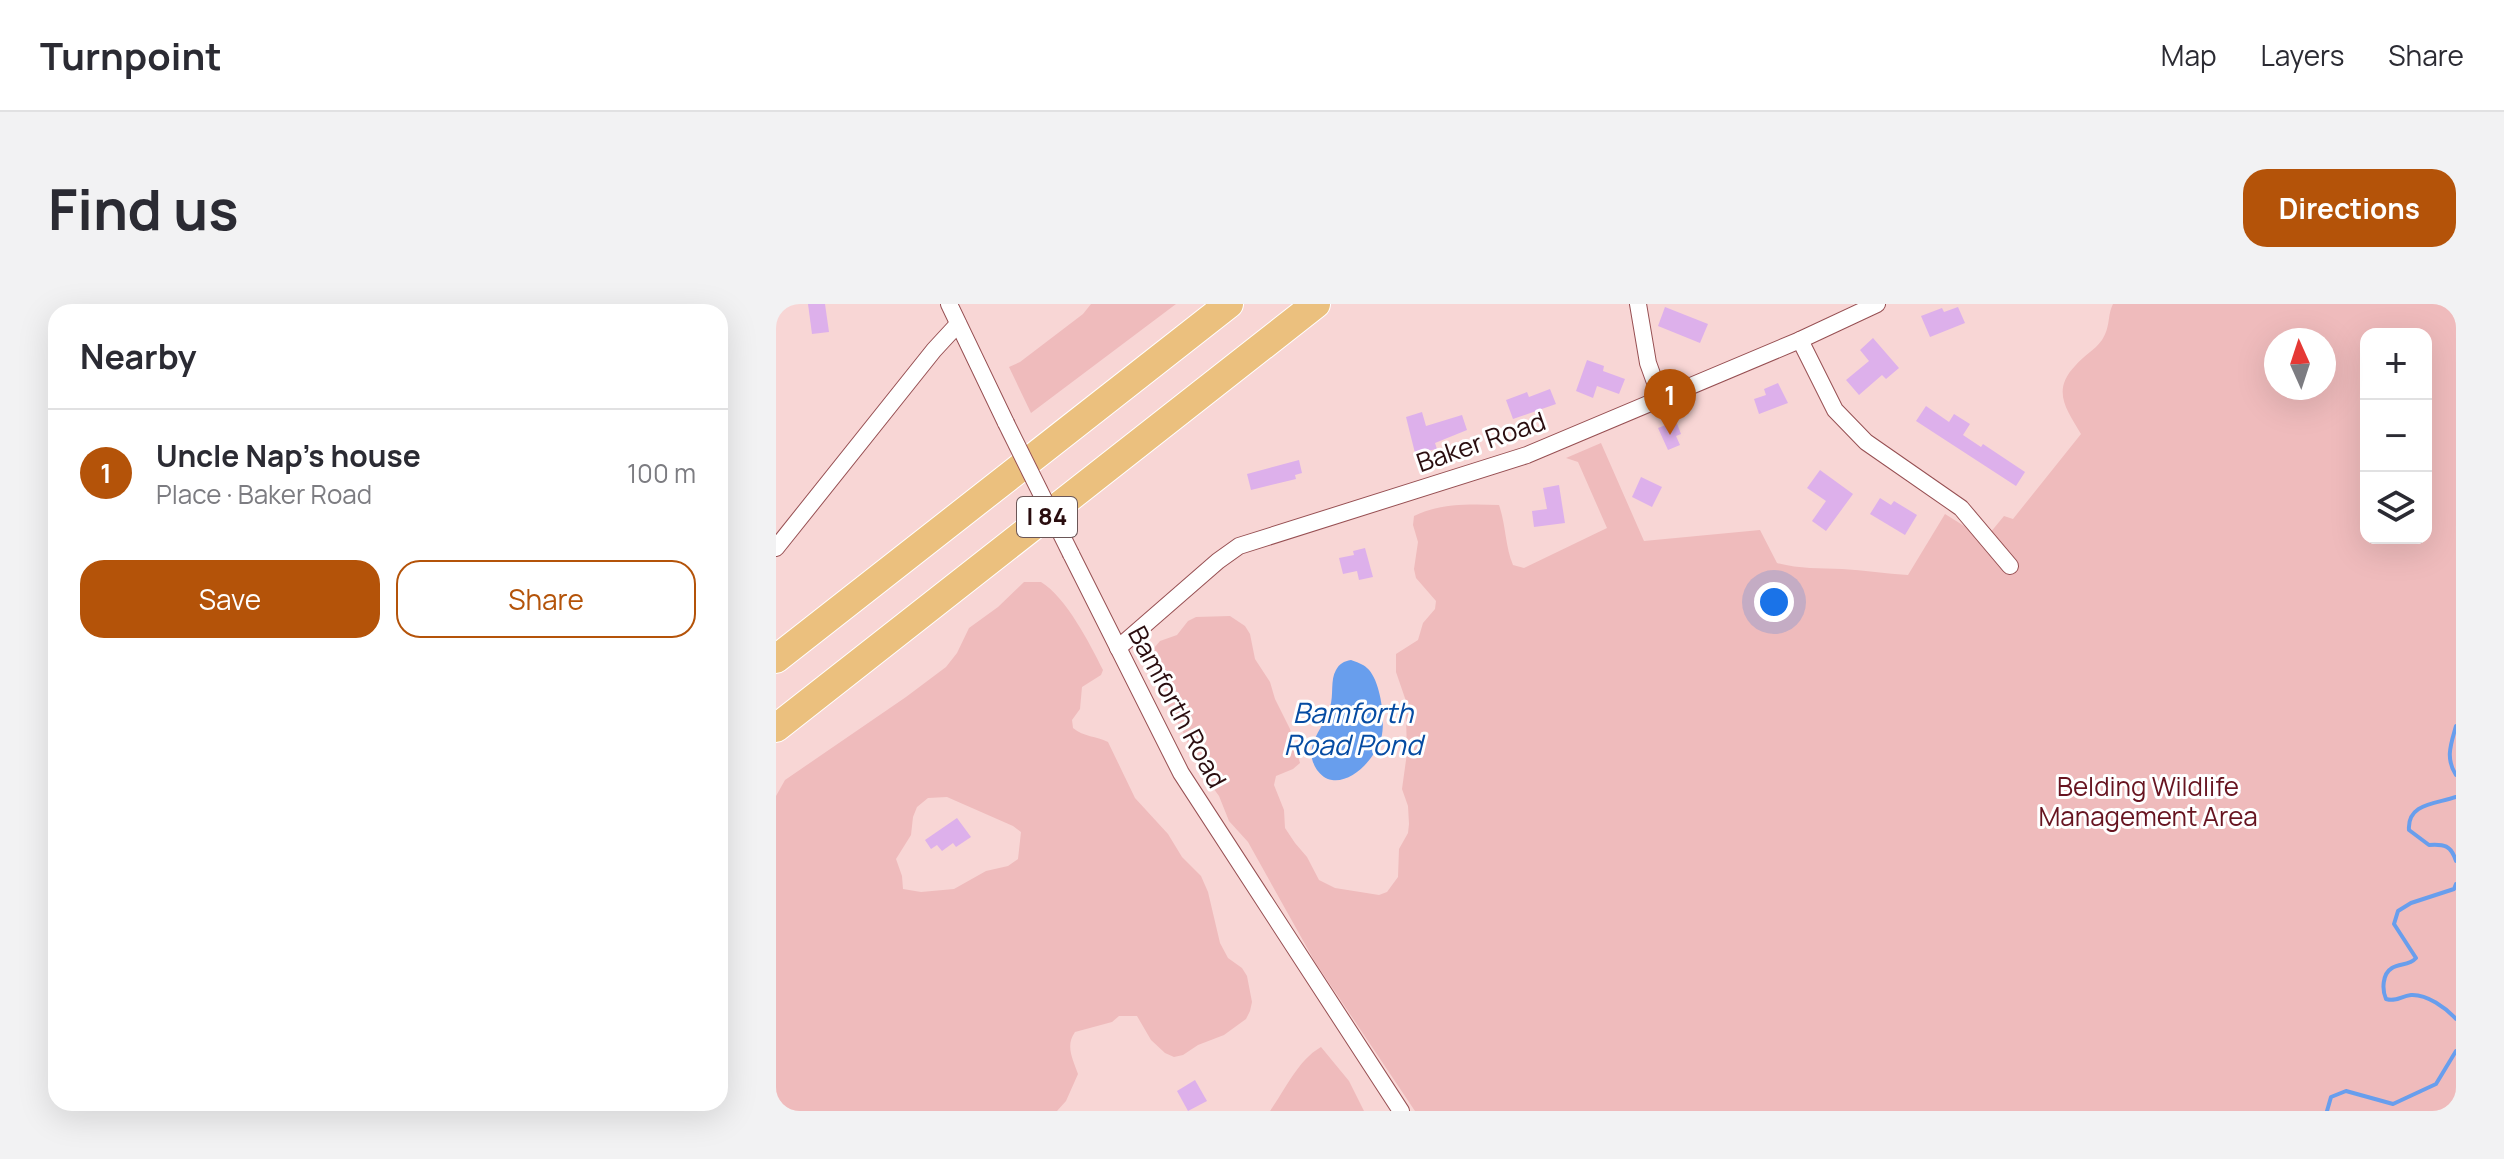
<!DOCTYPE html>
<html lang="en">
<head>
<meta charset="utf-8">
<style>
  :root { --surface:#fff; --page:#f2f2f3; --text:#2b2b33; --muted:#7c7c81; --line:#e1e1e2; --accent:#b45309 }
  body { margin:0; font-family:Manrope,sans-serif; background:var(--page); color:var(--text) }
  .controls { position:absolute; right:24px; top:24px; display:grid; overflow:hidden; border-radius:16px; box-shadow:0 8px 32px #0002 }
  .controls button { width:72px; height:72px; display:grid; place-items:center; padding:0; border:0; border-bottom:2px solid var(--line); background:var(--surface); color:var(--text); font:40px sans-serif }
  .compass { position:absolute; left:1488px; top:24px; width:72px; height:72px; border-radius:50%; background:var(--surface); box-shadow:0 8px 32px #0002; rotate:357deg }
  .you { position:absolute; left:998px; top:298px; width:28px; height:28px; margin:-20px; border:6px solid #fff; border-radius:50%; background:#1a73e8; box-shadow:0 0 0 12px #1a73e833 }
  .badge { display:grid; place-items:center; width:52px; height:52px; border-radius:50%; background:var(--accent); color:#fff; font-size:26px; font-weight:700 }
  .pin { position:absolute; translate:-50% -66px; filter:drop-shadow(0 2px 4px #0008) }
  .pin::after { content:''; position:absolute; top:42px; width:28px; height:24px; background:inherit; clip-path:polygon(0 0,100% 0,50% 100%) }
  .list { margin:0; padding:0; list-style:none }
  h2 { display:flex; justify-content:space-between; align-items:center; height:104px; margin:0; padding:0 32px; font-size:34px }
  h2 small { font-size:26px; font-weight:400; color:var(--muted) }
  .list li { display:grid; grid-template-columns:52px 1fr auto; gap:24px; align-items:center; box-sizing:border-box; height:128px; padding:0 32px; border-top:2px solid var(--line) }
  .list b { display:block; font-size:30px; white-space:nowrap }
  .list p { margin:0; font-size:26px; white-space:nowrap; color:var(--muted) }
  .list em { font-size:26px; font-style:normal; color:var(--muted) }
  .actions { display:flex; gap:16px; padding:24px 32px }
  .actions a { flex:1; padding:18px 0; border:2px solid var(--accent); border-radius:24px; text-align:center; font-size:28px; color:var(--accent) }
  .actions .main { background:var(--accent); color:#fff }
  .icon { flex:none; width:44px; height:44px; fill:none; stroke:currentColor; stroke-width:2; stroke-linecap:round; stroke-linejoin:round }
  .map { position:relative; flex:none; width:1680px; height:807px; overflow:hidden; border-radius:24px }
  header { display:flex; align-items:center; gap:48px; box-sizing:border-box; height:112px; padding:0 40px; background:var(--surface); border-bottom:2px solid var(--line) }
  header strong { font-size:38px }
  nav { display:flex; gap:44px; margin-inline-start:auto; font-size:28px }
  .intro { display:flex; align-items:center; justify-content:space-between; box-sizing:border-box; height:192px; padding:0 48px }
  h1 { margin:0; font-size:56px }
  .button { padding:20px 36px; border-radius:24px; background:var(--accent); color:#fff; font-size:28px; font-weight:700 }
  main { display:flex; gap:48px; padding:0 48px }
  aside { flex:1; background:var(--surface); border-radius:24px; box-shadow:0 8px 32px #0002 }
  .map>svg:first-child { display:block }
</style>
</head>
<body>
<header>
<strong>Turnpoint</strong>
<nav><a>Map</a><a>Layers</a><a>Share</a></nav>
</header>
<div class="intro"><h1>Find us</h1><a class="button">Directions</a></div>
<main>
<aside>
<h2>Nearby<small></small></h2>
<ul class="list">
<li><span class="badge">1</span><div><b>Uncle Nap's house</b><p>Place · Baker Road</p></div><em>100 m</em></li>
</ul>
<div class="actions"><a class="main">Save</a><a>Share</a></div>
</aside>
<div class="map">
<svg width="1680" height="807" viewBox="0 0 1680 807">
  <rect width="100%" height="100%" fill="#f8d6d5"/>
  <g fill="#efbbbc" fill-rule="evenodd">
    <path d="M315 0H400L255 109 233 63 244 58 307 10Z"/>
    <path d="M1337 0H1680V807H639L539 658 472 538 453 517 443 492 421 462 407 428 393 405 388 378 378 360V344L384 337 401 331 412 317 420 313 454 312 469 322 474 330 479 355 494 378 499 395 514 425 524 459 517 465 500 472 498 481 508 506 509 524 519 539 531 553 543 576 559 584 603 591 611 588 622 573 623 545 632 529 633 520 632 502 626 485 631 449 630 413 632 403 620 368V350L642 336 647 319 659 305 660 297 640 274 638 265 642 238 637 221 638 212C664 199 695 200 723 201 730 221 729 242 737 261L748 264 831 224 802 158 790 154 825 139 868 237 984 226 1001 259C1023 265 1044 264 1066 265 1088 266 1110 270 1132 271L1169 210 1209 235 1228 212 1237 215 1305 130C1291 106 1275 87 1299 62 1307 52 1319 46 1326 36 1335 22 1331 12 1337 0ZM1590 30H1650V234H1590ZM1500 36H1548V84H1500Z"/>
    <path d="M248 278H265C290 293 314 340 327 366L325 371 306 383 304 405 296 416 297 424C308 433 320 432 332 438L359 494 392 530 406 553 425 572 432 588 444 639 452 654 466 664 471 672 476 698 474 707 470 715 448 731 422 741 407 751 398 753 389 749 375 736 361 712H343L336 718 299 728C289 742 297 755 302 770L290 797 281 807H0V492L9 476 130 393 170 363 181 349 193 324 222 303ZM171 493 237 522 245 528 242 555 232 562 210 567 178 585 145 588 127 585 126 572 120 555 135 531 137 513 141 503 152 494Z"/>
    <path d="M545 743 573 777 588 807H494C509 786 522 756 545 743Z"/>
  </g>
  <path fill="#689eed" d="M575 356C580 358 587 360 591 364 605 376 610 418 605 435 599 454 577 479 556 476 549 475 545 471 541 466 525 442 549 424 554 403 558 391 554 376 560 366 563 360 568 357 575 356Z"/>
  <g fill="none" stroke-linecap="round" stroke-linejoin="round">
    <g stroke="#689eed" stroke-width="4">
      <path d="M1680 422C1675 440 1669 454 1680 471"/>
      <path d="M1680 493C1660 500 1631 499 1633 526L1653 541C1668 540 1675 541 1680 557"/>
      <path d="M1680 580 1678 585 1635 599 1622 607 1618 620 1640 654C1633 662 1624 659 1616 664 1606 670 1606 686 1610 695 1621 698 1625 692 1635 691 1651 690 1670 704 1680 715"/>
      <path d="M1551 807 1555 793 1570 787 1617 800 1660 780 1680 747"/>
    </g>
  </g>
  <g fill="#ddb0eb">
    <path d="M32 0H49L53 28 36 30Z"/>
    <path d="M889 3 932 20 924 39 882 22Z"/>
    <path d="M1182 3 1189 19 1154 33 1145 12 1166 4 1168 8Z"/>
    <path d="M1097 34 1123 64 1110 75 1106 71 1083 91 1070 76 1093 57 1084 46Z"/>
    <path d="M811 56 828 62 827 67 849 75 843 90 821 82 817 94 800 87Z"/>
    <path d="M1002 79 1012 99 983 110 978 95 990 91 988 85Z"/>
    <path d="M774 85 780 100 737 115 730 96 751 88 753 93Z"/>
    <path d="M1150 102 1173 118 1178 110 1194 120 1187 131 1205 143 1207 140 1249 168 1240 182 1140 117Z"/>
    <path d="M646 108 650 122 686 111 691 126 659 139 661 145 639 149 630 113Z"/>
    <path d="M900 117 905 130 900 132 904 141 892 146 882 124Z"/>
    <path d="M523 156 526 169 519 171 520 175 475 186 471 170Z"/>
    <path d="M1044 166 1077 190 1050 227 1036 217 1050 197 1031 184Z"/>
    <path d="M865 173 886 183 876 203 856 193Z"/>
    <path d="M783 181 789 219 758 223 756 207 771 205 767 184Z"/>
    <path d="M1104 194 1115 201 1118 197 1141 211 1129 231 1094 210Z"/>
    <path d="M589 244 597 273 583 276 581 267 567 270 563 254 578 251 577 247Z"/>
    <path d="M181 514 195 533 180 543 177 539 166 547 161 541 155 545 149 536Z"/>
    <path d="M419 776 431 797 412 807 401 787Z"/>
  </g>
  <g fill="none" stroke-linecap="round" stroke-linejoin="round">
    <g stroke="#975053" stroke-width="18">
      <g id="minor">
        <path d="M173 0 230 119"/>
        <path d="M862 0 872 59 885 95"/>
        <path d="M1024 36 1059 106 1090 138 1185 204 1234 262"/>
        <path d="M0 244 158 46 182 20"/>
        <path d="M295 250 405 469 625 807"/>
        <path d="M342 344 442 257 463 242 751 151 1024 36 1101 0"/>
      </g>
    </g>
    <g stroke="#fff" stroke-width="30">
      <g id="motorway">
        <path d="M0 355 453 0"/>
        <path d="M0 424 540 0"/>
      </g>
    </g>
    <use href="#minor" stroke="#fff" stroke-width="16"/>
    <use href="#motorway" stroke="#ebc07e" stroke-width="28"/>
    <g stroke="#975053" stroke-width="18" stroke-linecap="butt">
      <path id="minor-bridge" d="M230 119 295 250"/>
    </g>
    <use href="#minor-bridge" stroke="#fff" stroke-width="16"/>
  </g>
  <g text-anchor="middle" stroke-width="6" stroke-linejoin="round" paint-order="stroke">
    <rect fill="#fff" stroke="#6a5657" stroke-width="2" x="241" y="193" width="60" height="40" rx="6"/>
    <g font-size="24" font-weight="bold" fill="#2a0d0f">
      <text x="271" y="221">I 84</text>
    </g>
    <g font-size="26" fill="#2a0d0f" stroke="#fff">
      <text transform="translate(705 138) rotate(-19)" y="9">Baker Road</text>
      <text transform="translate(401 403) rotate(62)" y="9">Bamforth Road</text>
    </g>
    <g font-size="26" fill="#671420" stroke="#fff">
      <text x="1372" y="492">Belding Wildlife<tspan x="1372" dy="30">Management Area</tspan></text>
    </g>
    <g font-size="28" font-style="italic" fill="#054ba2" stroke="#fff">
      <text x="577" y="419">Bamforth<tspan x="577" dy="32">Road Pond</tspan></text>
    </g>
  </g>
</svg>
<div class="controls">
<button>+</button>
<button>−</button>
<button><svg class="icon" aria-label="layers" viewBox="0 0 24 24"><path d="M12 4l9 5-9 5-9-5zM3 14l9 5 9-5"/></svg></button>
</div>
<svg class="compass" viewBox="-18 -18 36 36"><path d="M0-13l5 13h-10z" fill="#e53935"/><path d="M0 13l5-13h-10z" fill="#7c7c81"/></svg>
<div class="you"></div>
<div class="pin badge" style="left:894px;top:131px">1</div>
</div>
</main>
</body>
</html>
